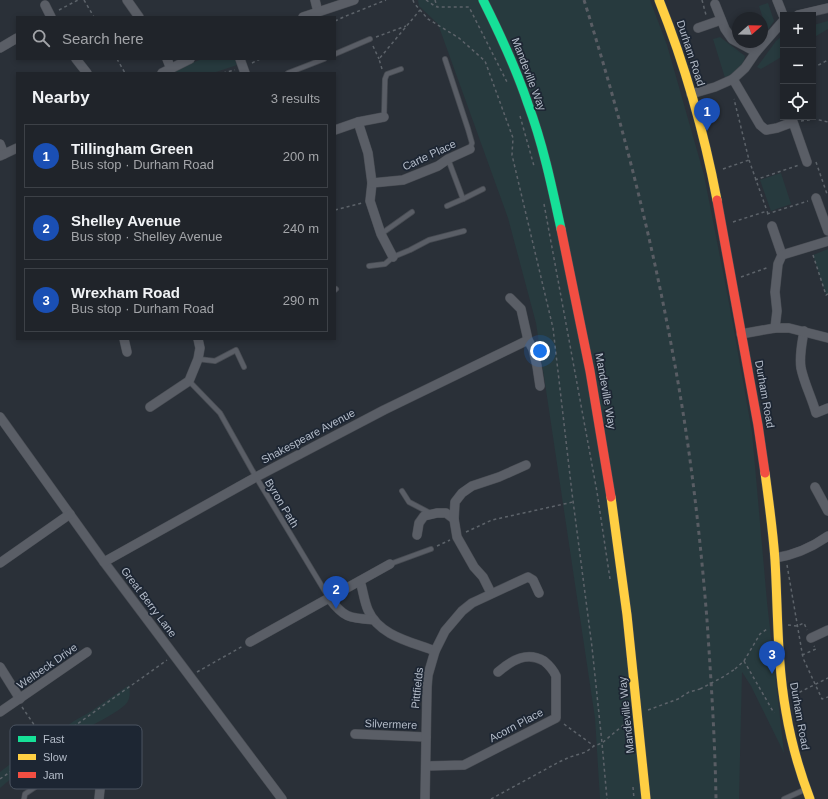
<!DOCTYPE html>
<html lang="en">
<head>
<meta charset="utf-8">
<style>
  :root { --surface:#20242a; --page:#2d3036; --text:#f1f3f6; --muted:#a2a4a8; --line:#3d4147; --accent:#1a73e8 }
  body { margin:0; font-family:Arial,sans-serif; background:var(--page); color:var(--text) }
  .controls { position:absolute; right:12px; top:12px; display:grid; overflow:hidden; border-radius:0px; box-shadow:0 2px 6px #0003 }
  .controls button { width:36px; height:36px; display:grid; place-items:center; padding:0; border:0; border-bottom:1px solid var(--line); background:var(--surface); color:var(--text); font:20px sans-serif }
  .compass { position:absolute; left:732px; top:12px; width:36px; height:36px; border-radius:50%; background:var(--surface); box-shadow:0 2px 6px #0003; rotate:70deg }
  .you { position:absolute; left:540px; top:351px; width:14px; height:14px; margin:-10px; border:3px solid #fff; border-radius:50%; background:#1a73e8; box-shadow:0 0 0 6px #1a73e833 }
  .badge { display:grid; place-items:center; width:26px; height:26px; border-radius:50%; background:var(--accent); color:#fff; font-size:13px; font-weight:700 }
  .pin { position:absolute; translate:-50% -33px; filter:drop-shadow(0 1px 2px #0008) }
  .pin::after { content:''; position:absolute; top:21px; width:14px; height:12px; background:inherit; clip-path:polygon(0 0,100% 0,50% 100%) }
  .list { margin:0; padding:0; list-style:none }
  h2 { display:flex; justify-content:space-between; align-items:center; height:52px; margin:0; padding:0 16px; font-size:17px }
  h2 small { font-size:13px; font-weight:400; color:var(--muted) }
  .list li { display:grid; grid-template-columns:26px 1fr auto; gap:12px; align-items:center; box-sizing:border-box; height:64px; margin:0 8px 8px; padding:0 8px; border:1px solid var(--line); border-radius:0px }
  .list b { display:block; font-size:15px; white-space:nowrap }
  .list p { margin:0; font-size:13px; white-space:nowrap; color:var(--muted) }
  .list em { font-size:13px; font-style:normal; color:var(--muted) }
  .icon { flex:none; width:22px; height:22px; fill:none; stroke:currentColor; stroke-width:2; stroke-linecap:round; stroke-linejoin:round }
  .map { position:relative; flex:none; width:828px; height:799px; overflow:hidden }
  .search { position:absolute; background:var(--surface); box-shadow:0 2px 6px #0003; left:16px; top:16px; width:320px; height:44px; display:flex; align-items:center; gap:10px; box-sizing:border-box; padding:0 14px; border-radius:0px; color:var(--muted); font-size:15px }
  .panel { position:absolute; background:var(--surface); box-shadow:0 2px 6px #0003; left:16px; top:72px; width:320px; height:268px; border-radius:0px }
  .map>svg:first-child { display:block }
</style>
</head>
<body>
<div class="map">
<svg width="828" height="799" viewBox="0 0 828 799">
  <rect width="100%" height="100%" fill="#2a3038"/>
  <g fill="#273a3e">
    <path d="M418 0H650L667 45 704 175 730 308 752 432 767 602 784 753 751 686 742 672 739 799H600L595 718 536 323 508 218 438 24 419 6Z"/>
    <path d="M768 3 774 21 762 38V26L765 25 759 6Z"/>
    <path d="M828 21V29L813 38V25Z"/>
    <path d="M783 35V56L761 69 757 67 776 41Z"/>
    <path d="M720 37 745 56C744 66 734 74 725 78L713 39Z"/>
    <path d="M202 59H236L237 65 213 73H168Z"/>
    <path d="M781 173 791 204 771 211 760 180Z"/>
    <path d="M828 249V294L826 295 813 255Z"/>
    <path d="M129 685C130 692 131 699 125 705 110 718 86 727 69 738 45 753 21 770 0 788V772L13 762 29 754 74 721 90 712Z"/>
  </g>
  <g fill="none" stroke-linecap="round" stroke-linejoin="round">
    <g stroke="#484c53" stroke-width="6">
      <g id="lane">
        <path d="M335 54 370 39"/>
        <path d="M445 59 468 129 472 143 470 149"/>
        <path d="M288 73 324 59"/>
        <path d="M384 117 385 79 387 74 401 69"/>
        <path d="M463 199 483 189"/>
        <path d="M447 206 463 199 448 159"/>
        <path d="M381 234 412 212"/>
        <path d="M369 266 385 264 393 257 410 250 429 240 464 231"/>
        <path d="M335 290 336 289"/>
        <path d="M198 359 215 361 236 350 244 367"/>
        <path d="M189 381 220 413 256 477 329 598"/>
        <path d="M402 491 409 502 430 513"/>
        <path d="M390 564 431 549"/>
        <path d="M24 799 25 794 41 783 69 772 102 770"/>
        <path d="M784 799 804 790"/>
      </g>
    </g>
    <g stroke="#484c53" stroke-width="10">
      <g id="street">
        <path d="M127 0 139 17"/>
        <path d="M315 0 318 12"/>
        <path d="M777 0 783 15"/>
        <path d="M715 4 725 29 732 39 756 52"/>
        <path d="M45 5 51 17"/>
        <path d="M798 15 828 8"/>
        <path d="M303 17 354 0"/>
        <path d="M698 28 721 20"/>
        <path d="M0 48 17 38"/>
        <path d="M76 59 87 73"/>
        <path d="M167 59 171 69"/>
        <path d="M240 59 245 73"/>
        <path d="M162 73 190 59"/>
        <path d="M733 79 760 125 766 130 777 128 793 122 807 162"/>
        <path d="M691 94 715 87 733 79 745 68 756 52 783 21"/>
        <path d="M358 122 368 153 372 183 370 201 381 234 393 257"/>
        <path d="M335 130 358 122 384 117"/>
        <path d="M0 144 4 154"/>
        <path d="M0 156 17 148"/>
        <path d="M372 183 403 180 438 166 448 159 470 149"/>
        <path d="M816 198 828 231"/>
        <path d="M772 226 782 255 778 264 775 292 777 311 775 328"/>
        <path d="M782 255 828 241"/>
        <path d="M510 298 521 309 528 340 533 349 537 366 540 386"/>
        <path d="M804 331C802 343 799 356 801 368 804 383 812 398 816 413L828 408"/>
        <path d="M741 334 775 328H789L828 338"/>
        <path d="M124 339 127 352"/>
        <path d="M150 407 189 381 198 359 200 348 198 339"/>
        <path d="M0 417 104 562 282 799"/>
        <path d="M815 487 828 511"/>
        <path d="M417 535 419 523 424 516 437 513H446L454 519"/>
        <path d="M775 558C795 555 811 548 828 536"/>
        <path d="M104 562 256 477 384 410 528 340"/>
        <path d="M0 563 70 514"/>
        <path d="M360 581C363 590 364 601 368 610 379 636 412 642 435 651"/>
        <path d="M491 593 483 577 474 567 457 537 454 519 455 502 462 493 472 486 499 477 526 465"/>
        <path d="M329 598C344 618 349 618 374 620"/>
        <path d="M811 638 828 630"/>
        <path d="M250 642 390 564"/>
        <path d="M0 667 20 699"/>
        <path d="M0 712 87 652"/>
        <path d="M355 734 426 737"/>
        <path d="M426 766 464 765 556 718V676C553 669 550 666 544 661 527 651 512 660 498 672"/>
        <path d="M99 799 102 770"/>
        <path d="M425 799 427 687 428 675 435 651 445 631 462 611 472 603 528 577 533 580 539 593"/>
      </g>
    </g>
    <g stroke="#484c53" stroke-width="10">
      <path id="fast" d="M483 0C500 34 516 68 528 104 543 144 552 187 561 229"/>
    </g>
    <g stroke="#484c53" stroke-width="10">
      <g id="slow">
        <path d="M659 0C685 65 704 132 717 200"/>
        <path d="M765 473C769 502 773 531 775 560 778 611 777 662 786 712 791 742 799 770 810 799"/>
        <path d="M611 497 627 615 646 799"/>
      </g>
    </g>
    <g stroke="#484c53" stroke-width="10">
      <g id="jam">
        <path d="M717 200 758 425 765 473"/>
        <path d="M561 229 590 371 611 497"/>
      </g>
    </g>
    <g stroke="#5d636a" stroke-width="1.5" stroke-dasharray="3 3" stroke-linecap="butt">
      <path d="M84 0 94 17"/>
      <path d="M413 0 414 3 428 19 459 38 485 61 513 138 512 155 553 328 572 493 592 647 602 743 607 799"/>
      <path d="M426 0 436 7"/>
      <path d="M435 0 437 7H469L508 84"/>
      <path d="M702 0 706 15"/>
      <path d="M59 10 78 0"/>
      <path d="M335 21 346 16 386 0"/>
      <path d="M376 37 406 26"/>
      <path d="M373 46 379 59"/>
      <path d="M117 59 125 73"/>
      <path d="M252 63 260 59"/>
      <path d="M813 68 828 60"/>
      <path d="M382 69 379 59 420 10"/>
      <path d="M223 73 235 70"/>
      <path d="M520 116 534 166"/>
      <path d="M801 121 815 119 828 122"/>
      <path d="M749 160 767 211"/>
      <path d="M816 162 827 194 825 195"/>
      <path d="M723 169 749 160 734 99"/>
      <path d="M755 180 799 165"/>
      <path d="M544 204 597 492 610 579"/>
      <path d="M335 210 362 203"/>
      <path d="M767 214 808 201"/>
      <path d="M733 222 767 211 769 217"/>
      <path d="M813 255 826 295 828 294"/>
      <path d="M741 277 769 267"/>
      <path d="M466 532 492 520 573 502"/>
      <path d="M437 546 450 540"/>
      <path d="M787 565 803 658 822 699 828 697"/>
      <path d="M788 625 797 626 804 623 807 630"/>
      <path d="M802 655 816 649 814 646"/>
      <path d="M744 661 774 713"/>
      <path d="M735 669 744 661 760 634 767 629"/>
      <path d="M197 672 243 646"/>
      <path d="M794 695 828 678"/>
      <path d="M22 707 48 745"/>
      <path d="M648 710 678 699 689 692 700 689"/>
      <path d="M564 724 594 746"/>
      <path d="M0 779 167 660"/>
      <path d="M633 787 634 799"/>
      <path d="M491 799 559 762 570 757 586 752 594 746 602 743 627 722"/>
    </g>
    <use href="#lane" stroke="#5a5e66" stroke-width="4.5"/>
    <use href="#street" stroke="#5a5e66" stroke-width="9"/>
    <use href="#fast" stroke="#16e098" stroke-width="9"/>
    <use href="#slow" stroke="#ffcf43" stroke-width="9"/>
    <use href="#jam" stroke="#f24e42" stroke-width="9"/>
    <path stroke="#595d64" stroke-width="3" stroke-dasharray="4 4" stroke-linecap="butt" d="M584 0C621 118 652 238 674 360 690 446 700 533 707 620 711 679 715 739 716 799"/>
    <path stroke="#5d636a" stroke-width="1.5" stroke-dasharray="3 3" stroke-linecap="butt" d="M700 689 723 677 735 669"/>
  </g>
  <g text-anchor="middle" stroke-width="3.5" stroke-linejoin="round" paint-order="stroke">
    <g font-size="11" fill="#b4bcc9" stroke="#1d2633">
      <text transform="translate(691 53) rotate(72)" y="4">Durham Road</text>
      <text transform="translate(529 74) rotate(69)" y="4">Mandeville Way</text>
      <text transform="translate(429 155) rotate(-25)" y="4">Carte Place</text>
      <text transform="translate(606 391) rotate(80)" y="4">Mandeville Way</text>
      <text transform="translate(765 394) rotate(80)" y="4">Durham Road</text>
      <text transform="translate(308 436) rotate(-28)" y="4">Shakespeare Avenue</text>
      <text transform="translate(282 503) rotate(59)" y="4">Byron Path</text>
      <text transform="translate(149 602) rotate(53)" y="4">Great Berry Lane</text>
      <text transform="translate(47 666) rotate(-35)" y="4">Welbeck Drive</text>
      <text transform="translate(417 688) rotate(-84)" y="4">Pittfields</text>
      <text transform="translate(626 715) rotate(-96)" y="4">Mandeville Way</text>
      <text transform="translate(800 716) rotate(80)" y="4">Durham Road</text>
      <text transform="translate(391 724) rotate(2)" y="4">Silvermere</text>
      <text transform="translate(516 725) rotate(-28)" y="4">Acorn Place</text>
    </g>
  </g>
  <rect x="10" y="725" width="132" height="64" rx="6" fill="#1d2633" stroke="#4a5360" stroke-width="1"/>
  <rect x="18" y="736" width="18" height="6" fill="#16e098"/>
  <rect x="18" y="754" width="18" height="6" fill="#ffcf43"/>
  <rect x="18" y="772" width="18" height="6" fill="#f24e42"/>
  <g font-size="11" fill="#b4bcc9">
    <text x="43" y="743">Fast</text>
    <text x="43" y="761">Slow</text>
    <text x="43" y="779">Jam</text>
  </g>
</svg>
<div class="controls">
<button>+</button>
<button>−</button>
<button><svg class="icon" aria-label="locate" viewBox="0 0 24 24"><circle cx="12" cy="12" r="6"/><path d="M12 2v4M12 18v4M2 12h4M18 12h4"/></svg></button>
</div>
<svg class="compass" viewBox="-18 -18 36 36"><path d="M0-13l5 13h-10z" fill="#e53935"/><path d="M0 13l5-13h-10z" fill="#a2a4a8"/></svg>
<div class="you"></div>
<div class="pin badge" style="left:707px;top:131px;background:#1a4fb4">1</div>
<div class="pin badge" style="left:336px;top:609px;background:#1a4fb4">2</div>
<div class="pin badge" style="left:772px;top:674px;background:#1a4fb4">3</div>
<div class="search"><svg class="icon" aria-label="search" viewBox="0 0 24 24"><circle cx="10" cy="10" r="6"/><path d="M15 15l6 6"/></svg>Search here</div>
<section class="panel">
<h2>Nearby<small>3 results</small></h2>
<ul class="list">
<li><span class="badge" style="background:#1a4fb4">1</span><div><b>Tillingham Green</b><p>Bus stop · Durham Road</p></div><em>200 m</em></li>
<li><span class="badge" style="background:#1a4fb4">2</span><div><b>Shelley Avenue</b><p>Bus stop · Shelley Avenue</p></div><em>240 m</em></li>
<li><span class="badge" style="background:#1a4fb4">3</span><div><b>Wrexham Road</b><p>Bus stop · Durham Road</p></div><em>290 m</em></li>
</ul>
</section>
</div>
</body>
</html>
